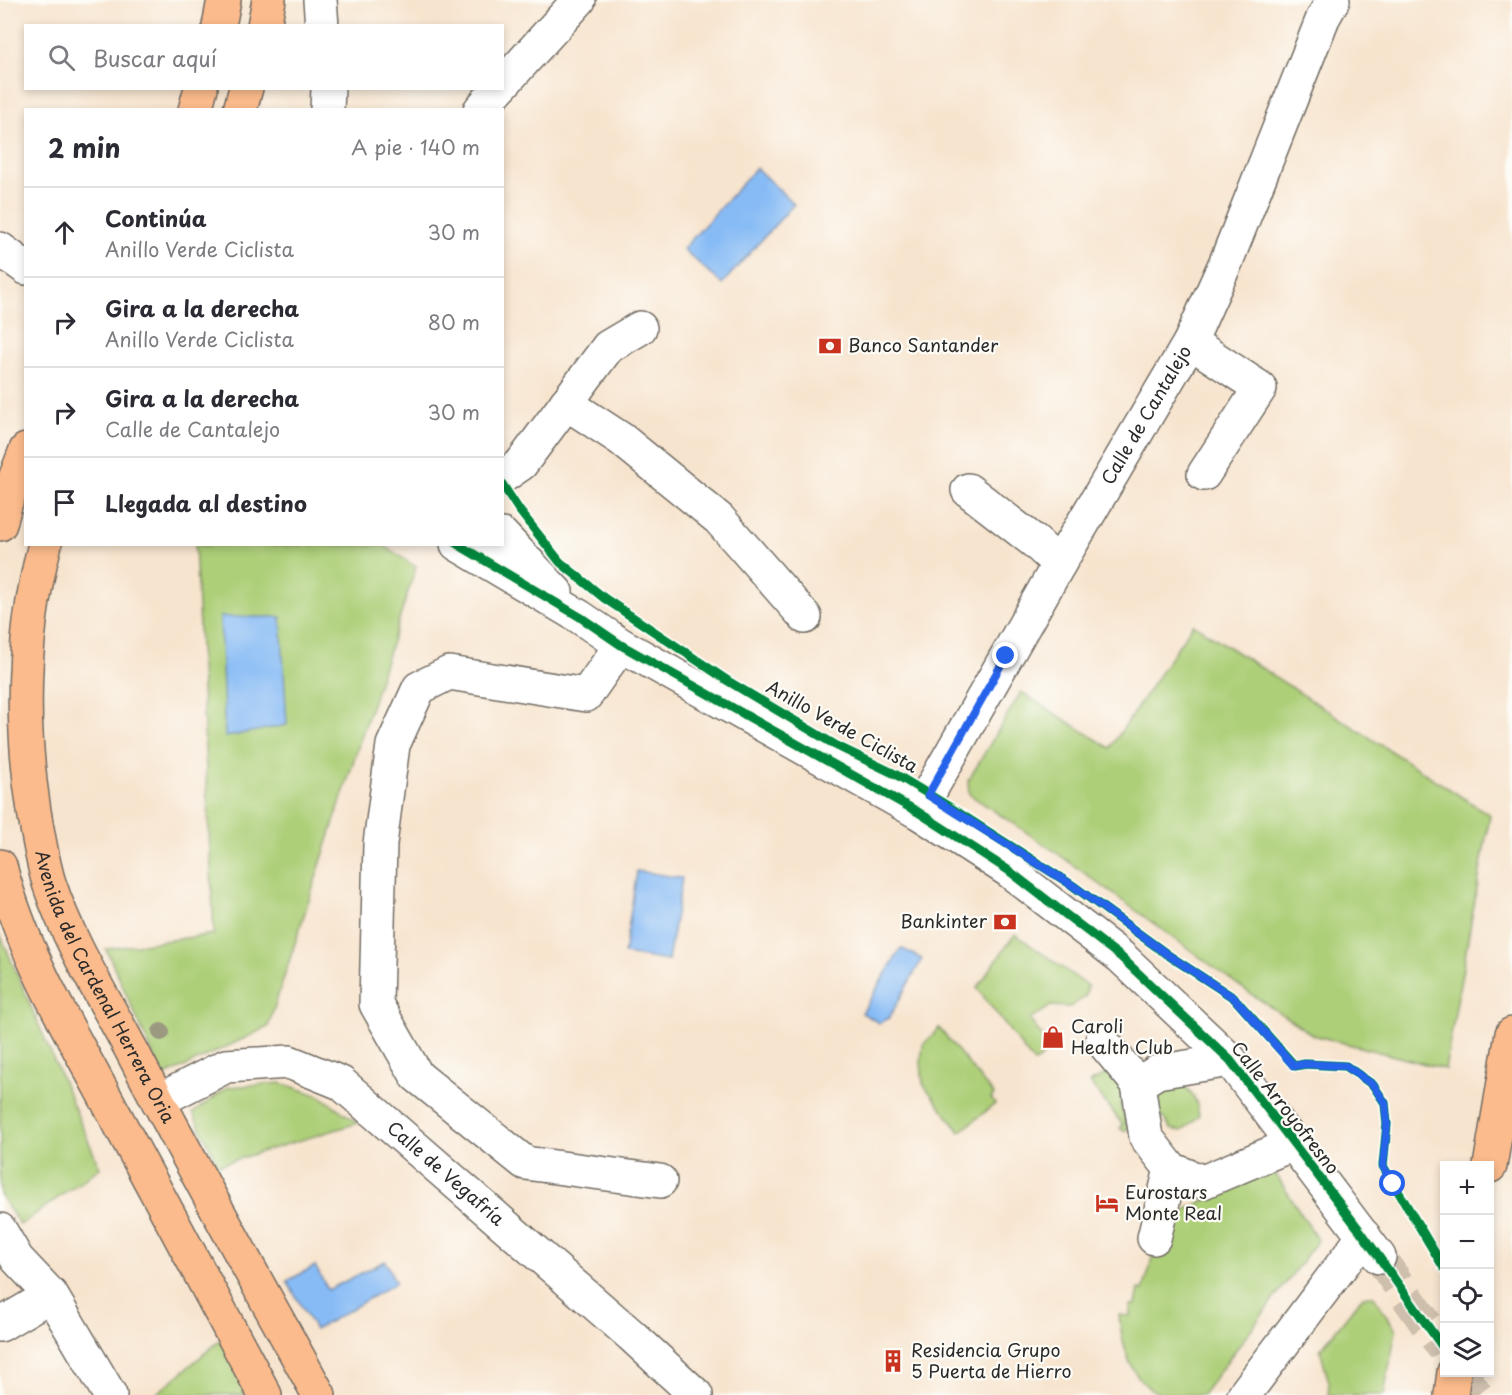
<!DOCTYPE html>
<html lang="es">
<head>
<meta charset="utf-8">
<style>
  :root { --surface:#fff; --page:#f2f2f3; --text:#2b2b33; --muted:#7c7c81; --line:#e1e1e2 }
  body { margin:0; font-family:"Playpen Sans",sans-serif; background:var(--page); color:var(--text) }
  .controls { position:absolute; right:18px; bottom:18px; display:grid; overflow:hidden; border-radius:0px; box-shadow:0 3px 9px #0003 }
  .controls button { width:54px; height:54px; display:grid; place-items:center; padding:0; border:0; border-bottom:2px solid var(--line); background:var(--surface); color:var(--text); font:30px sans-serif }
  .stop { position:absolute; width:18px; height:18px; margin:-14px; border:4px solid #2563eb; border-radius:50%; background:#fff }
  .stop.end { background:#2563eb; border-color:#fff; box-shadow:0 2px 6px #0008 }
  .list { margin:0; padding:0; list-style:none }
  h2 { display:flex; justify-content:space-between; align-items:center; height:78px; margin:0; padding:0 24px; font-size:26px }
  h2 small { font-size:20px; font-weight:400; color:var(--muted) }
  .list li { display:grid; grid-template-columns:39px 1fr auto; gap:18px; align-items:center; box-sizing:border-box; height:90px; padding:0 24px; border-top:2px solid var(--line) }
  .list b { display:block; font-size:22px; white-space:nowrap }
  .list p { margin:0; font-size:20px; white-space:nowrap; color:var(--muted) }
  .list em { font-size:20px; font-style:normal; color:var(--muted) }
  .icon { flex:none; width:33px; height:33px; fill:none; stroke:currentColor; stroke-width:2; stroke-linecap:round; stroke-linejoin:round }
  .map { position:relative; flex:none; width:1512px; height:1395px; overflow:hidden }
  .search { position:absolute; background:var(--surface); box-shadow:0 3px 9px #0003; left:24px; top:24px; width:480px; height:66px; display:flex; align-items:center; gap:15px; box-sizing:border-box; padding:0 21px; border-radius:0px; color:var(--muted); font-size:22px }
  .panel { position:absolute; background:var(--surface); box-shadow:0 3px 9px #0003; left:24px; top:108px; width:480px; height:438px; border-radius:0px }
  .map>svg:first-child { display:block }
</style>
</head>
<body>
<div class="map">
<svg width="1512" height="1395" viewBox="0 0 1512 1395">
  <rect width="100%" height="100%" fill="#fdfcf7"/>
  <filter id="ink" filterUnits="userSpaceOnUse"><feTurbulence type="fractalNoise" baseFrequency=".0167" numOctaves="2"/><feDisplacementMap in="SourceGraphic" scale="12" xChannelSelector="R" yChannelSelector="G"/><feConvolveMatrix kernelMatrix="1 2 1 2 8 2 1 2 1" color-interpolation-filters="sRGB"/></filter>
  <filter id="wash" filterUnits="userSpaceOnUse"><feTurbulence type="fractalNoise" baseFrequency=".008" numOctaves="4" result="noise"/><feDisplacementMap in="SourceGraphic" scale="24" xChannelSelector="R" yChannelSelector="G"/><feGaussianBlur stdDeviation="1.35" result="paint"/><feColorMatrix in="noise" values="0 0 0 0 0 0 0 0 0 0 0 0 0 0 0 0 0 1.4 0 .05"/><feComposite in="paint" operator="in"/></filter>
  <g filter="url(#wash)">
    <rect width="100%" height="100%" fill="#f7e4ce"/>
    <g fill="#adcf78" stroke="#6c7d52" stroke-width="1.5">
      <path d="M195 545H383L416 567 268 1027 163 1077 106 949 214 934Z"/>
      <path d="M1193 624 1490 815 1445 1069 1313 1035 1245 990 1054 851 969 794 968 781 1021 692 1110 748Z"/>
      <path d="M0 934 100 1168 20 1225 0 1195Z"/>
      <path d="M1015 934 1088 986 1085 997 1070 1007 1051 1006 1030 1020 1052 1049 1034 1063 977 988Z"/>
      <path d="M939 1028 994 1095 991 1098 995 1104 960 1132 923 1084 921 1062 923 1045Z"/>
      <path d="M1117 1073 1124 1084C1118 1101 1121 1110 1128 1126L1127 1130 1123 1131 1120 1128 1123 1125 1090 1083 1104 1075Z"/>
      <path d="M281 1083 320 1096 358 1123 218 1165 193 1113 228 1087Z"/>
      <path d="M1181 1084C1194 1092 1197 1101 1199 1116L1182 1131 1171 1129 1154 1104 1152 1096 1158 1087Z"/>
      <path d="M1271 1167 1318 1240 1202 1395C1192 1395 1168 1395 1160 1394 1129 1381 1122 1344 1119 1315L1130 1316V1305H1136L1139 1289 1143 1290 1165 1220Z"/>
      <path d="M1363 1296H1374L1396 1330 1384 1395H1328L1329 1382 1320 1350Z"/>
      <path d="M223 1338 254 1395H155Z"/>
    </g>
    <g fill="#87bbf5" stroke="#597390" stroke-width="1.5">
      <path d="M756 168 794 204 722 284 683 249Z"/>
      <path d="M220 617H281L287 725 225 737Z"/>
      <path d="M637 871 682 878 668 961 624 954Z"/>
      <path d="M901 948 922 959 889 1018 879 1023 862 1013Z"/>
      <path d="M385 1261 396 1283 315 1330 287 1281 315 1266 328 1290Z"/>
    </g>
  </g>
  <g filter="url(#ink)">
    <g fill="none" stroke-linecap="round" stroke-linejoin="round">
      <g stroke="#cebfad" stroke-width="33" stroke-dasharray="33 16" stroke-linecap="butt">
        <path d="M1379 1257 1444 1349"/>
        <path d="M1461 1372 1477 1395"/>
      </g>
      <g stroke="#726c64" stroke-width="36">
        <g id="minor">
          <path d="M320 0 322 26"/>
          <path d="M502 85 579 0"/>
          <path d="M327 110 328 88"/>
          <path d="M480 110 499 88"/>
          <path d="M0 249 26 268"/>
          <path d="M1190 342 1260 388 1204 474"/>
          <path d="M566 403 621 439 719 519 805 617"/>
          <path d="M502 477 521 464 608 347 640 328"/>
          <path d="M968 490 1035 542 1059 564"/>
          <path d="M502 535 556 592"/>
          <path d="M457 544 580 617 621 645 918 812 1008 870 1121 957 1230 1060 1379 1257"/>
          <path d="M621 645 586 695 449 673 419 688 393 745 380 844 376 1004 417 1076 525 1163 660 1181"/>
          <path id="s1" d="M918 812 1059 564 1190 342 1226 262 1323 18 1333 0"/>
          <path d="M1102 1041 1138 1084"/>
          <path d="M1230 1060 1157 1072 1138 1084 1146 1137 1171 1169 1203 1182 1293 1144"/>
          <path id="s2" d="M158 1101 226 1066 289 1062 341 1083 631 1335 696 1395"/>
          <path d="M0 1230 17 1259 51 1295 110 1395"/>
          <path d="M1154 1238 1171 1169"/>
          <path d="M0 1325 51 1295"/>
          <path d="M1244 1395 1364 1236"/>
        </g>
      </g>
      <g stroke="#726c64" stroke-width="36">
        <g id="major">
          <path d="M219 26 224 0"/>
          <path d="M264 26 269 0"/>
          <path d="M195 110 201 88"/>
          <path d="M240 110 246 88"/>
          <path d="M0 524 6 502 26 450"/>
          <path id="s3" d="M45 544C22 632 20 721 34 811 38 834 42 860 49 883 69 943 104 998 133 1053 193 1168 256 1281 319 1395"/>
          <path d="M0 866C22 952 69 1029 110 1106 162 1202 214 1299 265 1395"/>
        </g>
      </g>
      <g stroke="#726c64" stroke-width="36">
        <g id="highway">
          <path d="M1490 1166 1512 1034"/>
          <path d="M1451 1395 1454 1372"/>
        </g>
      </g>
      <use href="#minor" stroke="#fff" stroke-width="33"/>
      <use href="#major" stroke="#fbbb8c" stroke-width="33"/>
      <use href="#highway" stroke="#fbbb8c" stroke-width="33"/>
      <g stroke="#fdfcf7" stroke-width="13">
        <g id="cycleway">
          <path d="M502 484 519 510 560 562 604 598 728 681 837 746 895 774 948 806 1072 885 1168 955 1234 998 1295 1066 1305 1064 1346 1066 1373 1085 1385 1103 1387 1124 1383 1166 1444 1268"/>
          <path d="M457 544 580 617 621 645 918 812 1008 870 1121 957 1230 1060 1364 1236 1444 1349"/>
        </g>
      </g>
      <use href="#cycleway" stroke="#00873e" stroke-width="9"/>
    </g>
    <circle fill="#9c9981" cx="161" cy="1032" r="9"/>
  </g>
  <g fill="none" stroke-linecap="round" stroke-linejoin="round" filter="url(#ink)">
    <path stroke="#2563eb" stroke-width="8" d="M1006 656 928 795 1072 885 1168 955 1234 998 1294 1066 1305 1064 1346 1066 1373 1085 1385 1103 1387 1124 1383 1166 1393 1184"/>
  </g>
  <defs>
    <g id="bank-bare" transform="scale(1.8)"><path d="M-6-4H6V4H-6ZM0-2.3a2.3 2.3 0 1 0 0 4.6a2.3 2.3 0 1 0 0-4.6Z" fill="#c8321e" stroke="#fdfcf7" stroke-width="2.5" paint-order="stroke"/></g>
    <g id="shop-bare" transform="scale(1.8)"><path d="M-5-2.5h2.3a2.7 3.5 0 0 1 5.4 0H5L5.5 6h-11ZM-1.5-2.5h3a1.5 2.3 0 0 0-3 0Z" fill="#c8321e" stroke="#fdfcf7" stroke-width="2.5" paint-order="stroke"/></g>
    <g id="hotel-bare" transform="scale(1.8)"><path d="M-6-4.5h1.5V1H6V5H4.5V3h-9V5H-6ZM-4 0a1.8 1.8 0 1 1 3.6 0ZM.5 0V-2.5h3Q6-2.5 6 0Z" fill="#c8321e" stroke="#fdfcf7" stroke-width="2.5" paint-order="stroke"/></g>
    <g id="building-bare" transform="scale(1.8)"><path d="M-4-6H4V6H1V3H-1V6H-4ZM-2.5-4.3h1.7v1.8h-1.7ZM.8-4.3h1.7v1.8H.8ZM-2.5-1h1.7V.8h-1.7ZM.8-1h1.7V.8H.8Z" fill="#c8321e" stroke="#fdfcf7" stroke-width="2.5" paint-order="stroke"/></g>
  </defs>
  <g fill-rule="evenodd">
    <use href="#bank-bare" x="830" y="346"/>
    <use href="#bank-bare" x="1005" y="922"/>
    <use href="#shop-bare" x="1053" y="1037"/>
    <use href="#hotel-bare" x="1107" y="1203"/>
    <use href="#building-bare" x="893" y="1361"/>
  </g>
  <g text-anchor="middle" stroke-width="4.5" stroke-linejoin="round" paint-order="stroke">
    <g font-size="18" fill="#2b2b2b" stroke="#fdfcf7" text-anchor="start">
      <text x="848" y="352">Banco Santander</text>
      <text x="987" y="928" text-anchor="end">Bankinter</text>
      <text x="1071" y="1033">Caroli<tspan x="1071" dy="21">Health Club</tspan></text>
      <text x="1125" y="1199">Eurostars<tspan x="1125" dy="21">Monte Real</tspan></text>
      <text x="911" y="1357">Residencia Grupo<tspan x="911" dy="21">5 Puerta de Hierro</tspan></text>
    </g>
    <g font-size="18" fill="#2b2b2b" stroke="#fdfcf7">
      <text dy="6" stroke="none"><textPath href="#s1" startOffset="458">Calle de Cantalejo</textPath></text>
      <text transform="translate(842 727) rotate(29)" y="6">Anillo Verde Ciclista</text>
      <text dy="6" stroke="none"><textPath href="#s3" startOffset="460">Avenida del Cardenal Herrera Oria</textPath></text>
      <text transform="translate(1285 1108) rotate(52)" y="6">Calle Arroyofresno</text>
      <text dy="6" stroke="none"><textPath href="#s2" startOffset="334">Calle de Vegafría</textPath></text>
    </g>
  </g>
</svg>
<div class="controls">
<button>+</button>
<button>−</button>
<button><svg class="icon" aria-label="locate" viewBox="0 0 24 24"><circle cx="12" cy="12" r="6"/><path d="M12 2v4M12 18v4M2 12h4M18 12h4"/></svg></button>
<button><svg class="icon" aria-label="layers" viewBox="0 0 24 24"><path d="M12 4l9 5-9 5-9-5zM3 14l9 5 9-5"/></svg></button>
</div>
<div class="stop" style="left:1393px;top:1184px"></div>
<div class="stop end" style="left:1006px;top:656px"></div>
<div class="search"><svg class="icon" aria-label="search" viewBox="0 0 24 24"><circle cx="10" cy="10" r="6"/><path d="M15 15l6 6"/></svg>Buscar aquí</div>
<section class="panel">
<h2>2 min<small>A pie · 140 m</small></h2>
<ul class="list">
<li><svg class="icon" aria-label="ahead" viewBox="0 0 24 24"><path d="M12 20V5M6 11l6-6 6 6"/></svg><div><b>Continúa</b><p>Anillo Verde Ciclista</p></div><em>30 m</em></li>
<li><svg class="icon" aria-label="right" viewBox="0 0 24 24"><path d="M7 20v-9h11M14 6l5 5-5 5"/></svg><div><b>Gira a la derecha</b><p>Anillo Verde Ciclista</p></div><em>80 m</em></li>
<li><svg class="icon" aria-label="right" viewBox="0 0 24 24"><path d="M7 20v-9h11M14 6l5 5-5 5"/></svg><div><b>Gira a la derecha</b><p>Calle de Cantalejo</p></div><em>30 m</em></li>
<li><svg class="icon" aria-label="arrive" viewBox="0 0 24 24"><path d="M6 21V4h12l-3 4 3 4H6"/></svg><div><b>Llegada al destino</b></div></li>
</ul>
</section>
</div>
</body>
</html>
